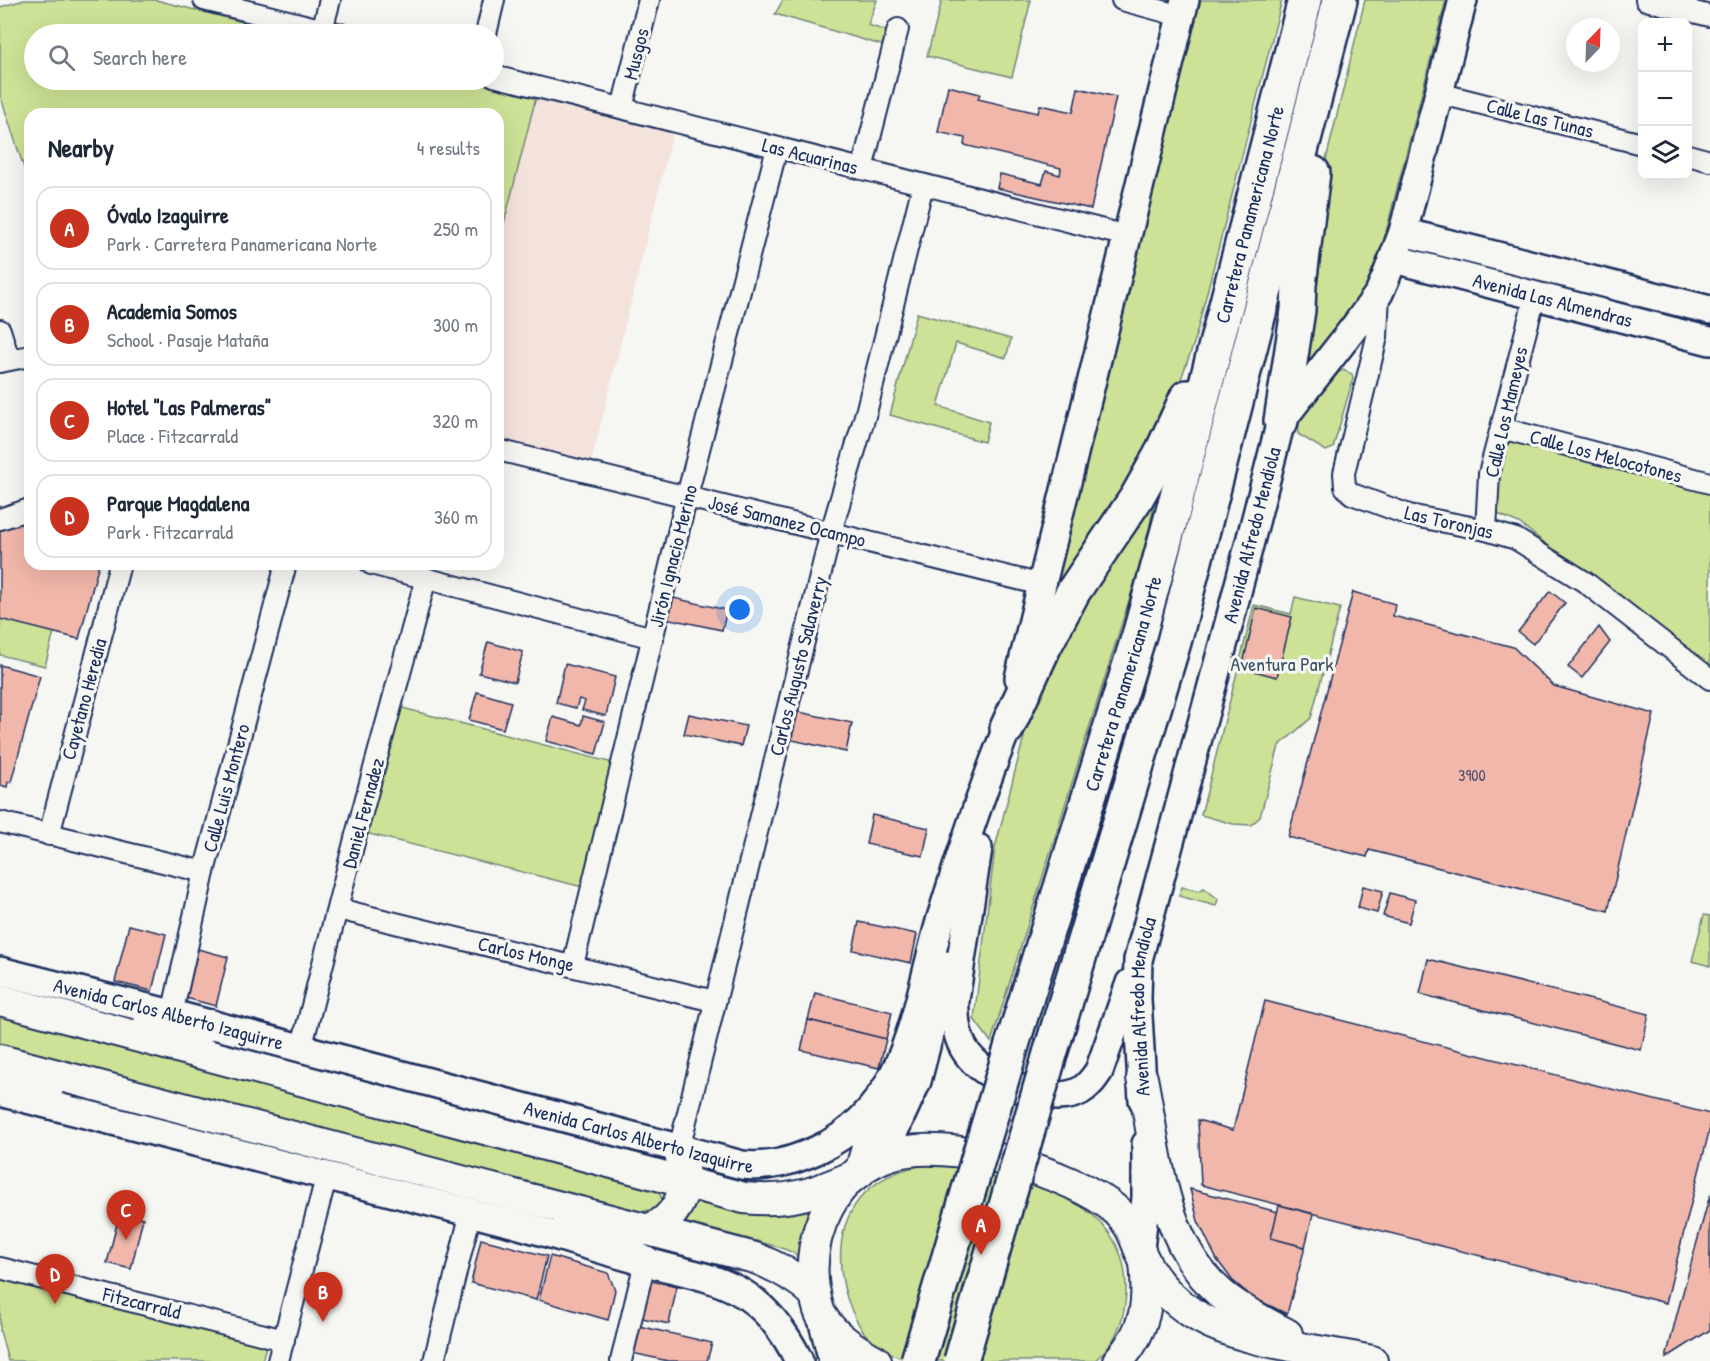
<!DOCTYPE html>
<html lang="en">
<head>
<meta charset="utf-8">
<style>
  :root { --surface:#fff; --page:#f2f2f3; --text:#1f2937; --muted:#747a83; --line:#e0e1e3; --accent:#c8321e }
  body { margin:0; font-family:"Patrick Hand",sans-serif; background:var(--page); color:var(--text) }
  .controls { position:absolute; right:18px; top:18px; display:grid; overflow:hidden; border-radius:12px; box-shadow:0 6px 24px #0002 }
  .controls button { width:54px; height:54px; display:grid; place-items:center; padding:0; border:0; border-bottom:2px solid var(--line); background:var(--surface); color:var(--text); font:30px sans-serif }
  .compass { position:absolute; left:1566px; top:18px; width:54px; height:54px; border-radius:50%; background:var(--surface); box-shadow:0 6px 24px #0002; rotate:23deg }
  .you { position:absolute; left:740px; top:610px; width:21px; height:21px; margin:-15px; border:4px solid #fff; border-radius:50%; background:#1a73e8; box-shadow:0 0 0 9px #1a73e833 }
  .badge { display:grid; place-items:center; width:39px; height:39px; border-radius:50%; background:var(--accent); color:#fff; font-size:20px; font-weight:700 }
  .pin { position:absolute; translate:-50% -50px; filter:drop-shadow(0 2px 3px #0008) }
  .pin::after { content:''; position:absolute; top:32px; width:21px; height:18px; background:inherit; clip-path:polygon(0 0,100% 0,50% 100%) }
  .list { margin:0; padding:0; list-style:none }
  h2 { display:flex; justify-content:space-between; align-items:center; height:78px; margin:0; padding:0 24px; font-size:26px }
  h2 small { font-size:20px; font-weight:400; color:var(--muted) }
  .list li { display:grid; grid-template-columns:39px 1fr auto; gap:18px; align-items:center; box-sizing:border-box; height:84px; margin:0 12px 12px; padding:0 12px; border:2px solid var(--line); border-radius:18px }
  .list b { display:block; font-size:22px; white-space:nowrap }
  .list p { margin:0; font-size:20px; white-space:nowrap; color:var(--muted) }
  .list em { font-size:20px; font-style:normal; color:var(--muted) }
  .icon { flex:none; width:33px; height:33px; fill:none; stroke:currentColor; stroke-width:2; stroke-linecap:round; stroke-linejoin:round }
  .map { position:relative; flex:none; width:1710px; height:1361px; overflow:hidden }
  .search { position:absolute; background:var(--surface); box-shadow:0 6px 24px #0002; left:24px; top:24px; width:480px; height:66px; display:flex; align-items:center; gap:15px; box-sizing:border-box; padding:0 21px; border-radius:33px; color:var(--muted); font-size:22px }
  .panel { position:absolute; background:var(--surface); box-shadow:0 6px 24px #0002; left:24px; top:108px; width:480px; height:462px; border-radius:18px }
  .map>svg:first-child { display:block }
</style>
</head>
<body>
<div class="map">
<svg width="1710" height="1361" viewBox="0 0 1710 1361">
  <rect width="100%" height="100%" fill="#f6f6f2"/>
  <filter id="ink" filterUnits="userSpaceOnUse"><feTurbulence type="fractalNoise" baseFrequency=".0167" numOctaves="2"/><feDisplacementMap in="SourceGraphic" scale="12" xChannelSelector="R" yChannelSelector="G"/><feConvolveMatrix kernelMatrix="1 2 1 2 8 2 1 2 1" color-interpolation-filters="sRGB"/></filter>
  <g filter="url(#ink)">
    <path fill="#f4e3dc" d="M536 97 673 132 591 463 498 440V247Z"/>
    <g fill="#cde296" stroke="#74887a" stroke-width="1.5">
      <path d="M24 0H156L290 34H34V80H467L536 97 498 247V114H30V186L0 95V7Z"/>
      <path d="M783 0H877L868 25 890 32 885 46 775 14Z"/>
      <path d="M942 0H1031L1012 77 927 56Z"/>
      <path d="M1199 0H1282L1194 343 1157 445 1034 659Z"/>
      <path d="M1365 0H1446L1376 270 1340 326 1302 377 1325 164Z"/>
      <path d="M917 313 1011 339 1006 358 956 343 938 406 989 422 984 442 890 415Z"/>
      <path d="M1343 370 1352 374 1353 379 1333 448 1326 451 1298 434 1299 419 1339 372Z"/>
      <path d="M1509 436 1710 490V671L1519 523 1491 511Z"/>
      <path d="M1156 493 1146 546 991 1042 974 1019 995 848 1043 664Z"/>
      <path d="M1295 597 1340 608 1311 718 1279 746 1260 817 1251 825 1233 824 1201 815 1254 605 1291 614Z"/>
      <path d="M0 619 54 632 45 666 0 655Z"/>
      <path d="M391 705 621 765 591 889 357 831Z"/>
      <path d="M1182 887 1199 891 1204 888 1218 899 1216 906 1179 896Z"/>
      <path d="M1704 915 1710 916V966L1692 961Z"/>
      <path d="M0 1013 657 1189C662 1196 663 1200 658 1208L641 1212 0 1045Z"/>
      <path d="M948 1163C1021 1178 1129 1196 1126 1292 1125 1318 1116 1345 1094 1361H908C895 1355 879 1349 869 1338 861 1331 856 1320 852 1311 836 1274 834 1225 864 1194 886 1171 917 1164 948 1163Z"/>
      <path d="M689 1196 772 1213 810 1210 800 1235 802 1265 794 1253 779 1247 684 1222 691 1214Z"/>
      <path d="M0 1277 267 1342 262 1361H8L0 1331Z"/>
    </g>
    <g fill="#f1b7aa" stroke="#1b2f5e" stroke-width="1.5">
      <path d="M948 86 980 94 978 99 1038 113 1040 105 1073 112 1078 88 1116 97 1091 209 997 188 1000 174 1042 184 1046 171 1060 175 1061 168 964 145 965 138 938 132Z"/>
      <path d="M30 516V564H99L79 639 0 619V527Z"/>
      <path d="M1550 591 1565 603 1533 644 1518 632Z"/>
      <path d="M1353 592 1395 604 1393 616 1513 647 1554 686 1654 714 1608 911 1369 850 1367 857 1288 837Z"/>
      <path d="M669 597 727 610 722 630 665 618Z"/>
      <path d="M1256 608 1292 617 1277 677 1242 668Z"/>
      <path d="M1599 627 1610 642 1582 678 1568 667Z"/>
      <path d="M488 642 523 652 515 682 479 673Z"/>
      <path d="M565 664 615 677 606 716 582 710 585 701 579 699 576 708 556 703Z"/>
      <path d="M0 665 40 676 11 782H8L7 787 0 785Z"/>
      <path d="M477 692 511 702 503 729 469 720Z"/>
      <path d="M794 711 852 723 846 752 788 739Z"/>
      <path d="M689 714 746 726 741 746 684 734Z"/>
      <path d="M583 716 605 722 596 754 546 741 553 717 581 725Z"/>
      <path d="M872 815 929 828 923 856 866 844Z"/>
      <path d="M1363 886 1383 891 1377 913 1358 908Z"/>
      <path d="M1390 893 1415 900 1409 923 1383 916Z"/>
      <path d="M859 922 917 934 911 963 853 950Z"/>
      <path d="M129 925 166 934 152 991 115 982Z"/>
      <path d="M198 949 228 957 216 1006 186 998Z"/>
      <path d="M1428 959 1649 1014 1641 1050 1420 994Z"/>
      <path d="M815 993 892 1012 886 1039 808 1020Z"/>
      <path d="M1265 1001 1710 1114V1128L1666 1303 1201 1185 1198 1120 1233 1130Z"/>
      <path d="M808 1020 886 1039 879 1068 801 1050Z"/>
      <path d="M1190 1189 1278 1212 1271 1238 1305 1247 1287 1314 1252 1297 1232 1280 1224 1269 1217 1260 1198 1221Z"/>
      <path d="M1710 1195V1330L1666 1358 1677 1314Z"/>
      <path d="M1279 1205 1313 1214 1305 1247 1271 1238Z"/>
      <path d="M120 1212 143 1218 131 1269 107 1263Z"/>
      <path d="M481 1239 547 1256 536 1300 471 1283Z"/>
      <path d="M550 1256 608 1273 615 1290 608 1320 539 1300Z"/>
      <path d="M651 1281 677 1286 669 1324 642 1318Z"/>
      <path d="M639 1326 712 1343 707 1361H668L632 1353Z"/>
    </g>
    <g fill="none" stroke-linecap="round" stroke-linejoin="round">
      <g stroke="#1b2f5e" stroke-width="24">
        <g id="street">
          <path d="M204 0 340 34"/>
          <path d="M1122 0 1181 16"/>
          <path d="M1646 0 1710 16"/>
          <path d="M322 30 330 0"/>
          <path d="M486 34 494 0"/>
          <path d="M494 76 1127 236"/>
          <path d="M1438 93 1642 144"/>
          <path d="M622 108 649 0"/>
          <path d="M1688 155 1710 161"/>
          <path d="M862 169 898 29"/>
          <path d="M1379 293 1377 337 1344 473 1345 487 1352 494 1409 515 1486 530 1516 539 1585 582 1710 679"/>
          <path d="M0 330 9 359"/>
          <path d="M0 362 30 356"/>
          <path d="M1501 428 1710 483"/>
          <path d="M498 450 1042 585"/>
          <path d="M0 519 30 509"/>
          <path d="M1486 530 1489 474 1535 296"/>
          <path d="M371 564 653 638"/>
          <path d="M0 822 204 872"/>
          <path d="M49 835 120 564"/>
          <path d="M338 909 714 1001"/>
          <path d="M573 965 687 496 777 148"/>
          <path d="M172 1014 204 872 286 564"/>
          <path d="M301 1049 357 831 426 578"/>
          <path d="M679 1149 831 532 867 409 923 185"/>
          <path d="M0 1268 284 1340"/>
          <path d="M278 1361 327 1174"/>
          <path d="M434 1361 471 1212"/>
          <path d="M621 1361 645 1262"/>
        </g>
      </g>
      <g stroke="#1b2f5e" stroke-width="32">
        <g id="secondary">
          <path d="M1403 232 1710 310"/>
          <path id="s1" d="M1394 259 1710 341"/>
          <path d="M1019 678 1185 0"/>
          <path d="M978 848 955 1000C954 1020 956 1041 970 1057 990 1081 1050 1107 1080 1091 1089 1086 1094 1078 1099 1071L1130 983"/>
          <path id="s2" d="M0 971 172 1014 742 1165C770 1168 792 1161 817 1150 910 1107 915 1005 941 918 961 853 982 790 1007 728"/>
          <path d="M7 1094C174 1136 341 1178 508 1222 554 1234 600 1250 647 1262 677 1271 709 1275 737 1290 765 1305 786 1333 799 1361"/>
          <path id="s3" d="M1143 1100 1137 999 1138 960 1229 623 1281 421 1356 325 1379 293 1386 277 1403 232 1463 0"/>
          <path d="M872 1164 895 1129 917 1081 947 965"/>
          <path d="M1140 1248 1146 1198V1144"/>
          <path d="M821 1315 833 1361"/>
        </g>
      </g>
      <g stroke="#1b2f5e" stroke-width="34">
        <g id="primary">
          <path d="M0 1000 744 1198C791 1203 814 1193 856 1175"/>
          <path d="M145 1030 211 1025"/>
          <path d="M0 1060 755 1258C778 1267 797 1277 815 1294"/>
          <path d="M1142 1078C1157 1151 1160 1240 1220 1293 1240 1310 1264 1322 1287 1334"/>
          <path d="M0 1084 48 1088"/>
          <path d="M860 1172 882 1096"/>
          <path d="M569 1222 645 1262"/>
          <path d="M645 1230C667 1225 683 1205 684 1182 685 1172 681 1159 679 1149"/>
          <path d="M876 1361C856 1350 833 1336 821 1315 817 1308 816 1297 814 1289 806 1234 834 1173 890 1155 947 1136 1073 1172 1117 1211 1134 1227 1135 1242 1145 1262 1156 1283 1173 1301 1194 1314 1239 1343 1318 1349 1372 1361"/>
          <path d="M1118 1361C1147 1329 1149 1303 1145 1262"/>
        </g>
      </g>
      <g stroke="#1b2f5e" stroke-width="38">
        <g id="highway">
          <path d="M1281 421 1298 310 1299 285 1313 173"/>
          <path d="M1007 728 1044 647 1073 592 1137 497 1160 456 1187 397"/>
          <path id="s4" d="M1012 1045 1140 632 1172 515 1305 0"/>
          <path d="M1050 1054 1174 642 1340 0"/>
        </g>
      </g>
      <use href="#street" stroke="#f6f6f2" stroke-width="20"/>
      <use href="#secondary" stroke="#f6f6f2" stroke-width="27"/>
      <use href="#primary" stroke="#f6f6f2" stroke-width="30"/>
      <use href="#highway" stroke="#f6f6f2" stroke-width="33"/>
      <g stroke="#1b2f5e" stroke-width="38" stroke-linecap="butt">
        <g id="highway-bridge">
          <path d="M918 1361 1012 1045"/>
          <path d="M961 1361 1050 1054"/>
        </g>
      </g>
      <use href="#highway-bridge" stroke="#f6f6f2" stroke-width="33"/>
    </g>
  </g>
  <g text-anchor="middle" stroke-width="6" stroke-linejoin="round" paint-order="stroke">
    <g font-size="16" fill="#505171">
      <text x="1472" y="781">3900</text>
    </g>
    <g font-size="20" fill="#1b2f5e" stroke="#f6f6f2">
      <text transform="translate(636 54) rotate(-76)" y="7">Musgos</text>
      <text transform="translate(1540 118) rotate(14)" y="7">Calle Las Tunas</text>
      <text transform="translate(810 156) rotate(14)" y="7">Las Acuarinas</text>
      <text dy="7" stroke="none"><textPath href="#s4" startOffset="864">Carretera Panamericana Norte</textPath></text>
      <text dy="7" stroke="none"><textPath href="#s1" startOffset="164">Avenida Las Almendras</textPath></text>
      <text transform="translate(1506 412) rotate(-77)" y="7">Calle Los Mameyes</text>
      <text transform="translate(1606 456) rotate(15)" y="7">Calle Los Melocotones</text>
      <text transform="translate(787 521) rotate(14)" y="7">José Samanez Ocampo</text>
      <text transform="translate(1449 522) rotate(13)" y="7">Las Toronjas</text>
      <text dy="7" stroke="none"><textPath href="#s3" startOffset="580">Avenida Alfredo Mendiola</textPath></text>
      <text transform="translate(673 556) rotate(-76)" y="7">Jirón Ignacio Merino</text>
      <text transform="translate(798 666) rotate(-76)" y="7">Carlos Augusto Salaverry</text>
      <text dy="7" stroke="none"><textPath href="#s4" startOffset="378">Carretera Panamericana Norte</textPath></text>
      <text transform="translate(84 699) rotate(-75)" y="7">Cayetano Heredia</text>
      <text transform="translate(226 788) rotate(-75)" y="7">Calle Luis Montero</text>
      <text transform="translate(363 813) rotate(-75)" y="7">Daniel Fernadez</text>
      <text transform="translate(526 954) rotate(13)" y="7">Carlos Monge</text>
      <text dy="7" stroke="none"><textPath href="#s3" startOffset="94">Avenida Alfredo Mendiola</textPath></text>
      <text dy="7" stroke="none"><textPath href="#s2" startOffset="174">Avenida Carlos Alberto Izaguirre</textPath></text>
      <text dy="7" stroke="none"><textPath href="#s2" startOffset="660">Avenida Carlos Alberto Izaguirre</textPath></text>
      <text transform="translate(142 1303) rotate(14)" y="7">Fitzcarrald</text>
    </g>
    <g font-size="20" fill="#3f5369" stroke="#f6f6f2">
      <text x="1282" y="671">Aventura Park</text>
    </g>
  </g>
</svg>
<div class="controls">
<button>+</button>
<button>−</button>
<button><svg class="icon" aria-label="layers" viewBox="0 0 24 24"><path d="M12 4l9 5-9 5-9-5zM3 14l9 5 9-5"/></svg></button>
</div>
<svg class="compass" viewBox="-18 -18 36 36"><path d="M0-13l5 13h-10z" fill="#e53935"/><path d="M0 13l5-13h-10z" fill="#747a83"/></svg>
<div class="you"></div>
<div class="pin badge" style="left:981px;top:1255px">A</div>
<div class="pin badge" style="left:323px;top:1322px">B</div>
<div class="pin badge" style="left:126px;top:1240px">C</div>
<div class="pin badge" style="left:55px;top:1304px">D</div>
<div class="search"><svg class="icon" aria-label="search" viewBox="0 0 24 24"><circle cx="10" cy="10" r="6"/><path d="M15 15l6 6"/></svg>Search here</div>
<section class="panel">
<h2>Nearby<small>4 results</small></h2>
<ul class="list">
<li><span class="badge">A</span><div><b>Óvalo Izaguirre</b><p>Park · Carretera Panamericana Norte</p></div><em>250 m</em></li>
<li><span class="badge">B</span><div><b>Academia Somos</b><p>School · Pasaje Mataña</p></div><em>300 m</em></li>
<li><span class="badge">C</span><div><b>Hotel &quot;Las Palmeras&quot;</b><p>Place · Fitzcarrald</p></div><em>320 m</em></li>
<li><span class="badge">D</span><div><b>Parque Magdalena</b><p>Park · Fitzcarrald</p></div><em>360 m</em></li>
</ul>
</section>
</div>
</body>
</html>
